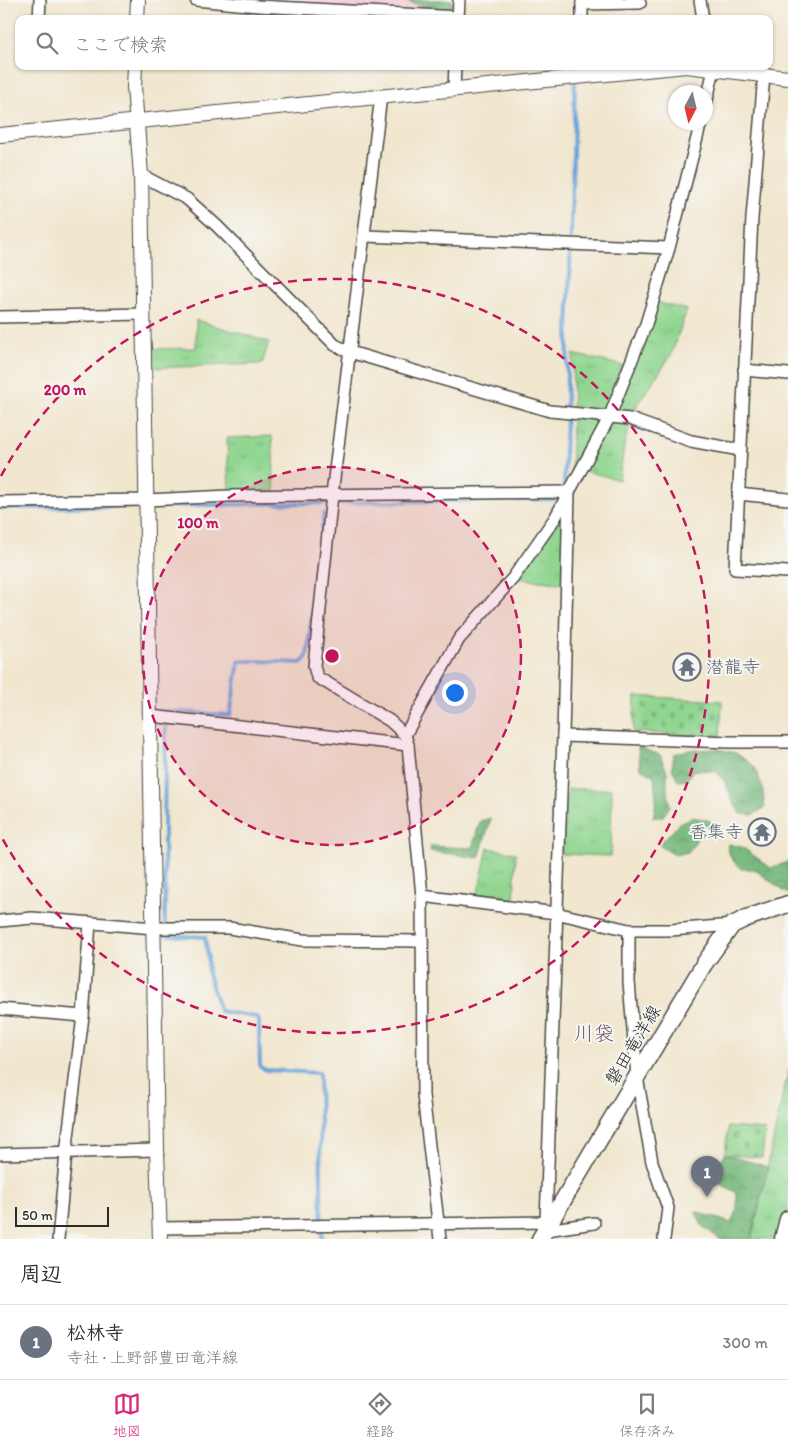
<!DOCTYPE html>
<html lang="ja">
<head>
<meta charset="utf-8">
<style>
  :root { --surface:#fff; --page:#f7f7f7; --text:#2b2b33; --muted:#7c7c81; --line:#e1e1e2; --accent:#db2777 }
  body { margin:0; font-family:Itim,"Klee One",sans-serif; background:var(--page); color:var(--text) }
  .compass { position:absolute; left:668px; top:85px; width:45px; height:45px; border-radius:50%; background:var(--surface); box-shadow:0 1px 4px #0004; rotate:187deg }
  .scale { position:absolute; left:15px; bottom:12px; width:94px; box-sizing:border-box; padding-left:5px; border:2px solid #2b2b2b; border-top:0; font-size:14px; line-height:18px; white-space:nowrap; color:#2b2b2b; -webkit-text-stroke:4px #f6f6f2; paint-order:stroke }
  .you { position:absolute; left:454px; top:692px; width:18px; height:18px; margin:-12px; border:4px solid #fff; border-radius:50%; background:#1a73e8; box-shadow:0 0 0 8px #1a73e833 }
  .badge { display:grid; place-items:center; width:32px; height:32px; border-radius:50%; background:var(--accent); color:#fff; font-size:16px; font-weight:700 }
  .pin { position:absolute; translate:-50% -41px; filter:drop-shadow(0 1px 2px #0008) }
  .pin::after { content:''; position:absolute; top:26px; width:18px; height:15px; background:inherit; clip-path:polygon(0 0,100% 0,50% 100%) }
  .list { margin:0; padding:0; list-style:none }
  h2 { display:flex; justify-content:space-between; align-items:center; height:65px; margin:0; padding:0 20px; font-size:21px }
  h2 small { font-size:16px; font-weight:400; color:var(--muted) }
  .list li { display:grid; grid-template-columns:32px 1fr auto; gap:15px; align-items:center; box-sizing:border-box; height:75px; padding:0 20px; border-top:1px solid var(--line) }
  .list b { display:block; font-size:19px; white-space:nowrap }
  .list p { margin:0; font-size:16px; white-space:nowrap; color:var(--muted) }
  .list em { font-size:16px; font-style:normal; color:var(--muted) }
  .icon { flex:none; width:28px; height:28px; fill:none; stroke:currentColor; stroke-width:2; stroke-linecap:round; stroke-linejoin:round }
  .map { position:relative; flex:none; width:788px; height:1239px; overflow:hidden }
  .search { position:absolute; background:var(--surface); box-shadow:0 1px 4px #0004; left:15px; right:15px; top:15px; height:55px; display:flex; align-items:center; gap:12px; box-sizing:border-box; padding:0 18px; border-radius:10px; color:var(--muted); font-size:19px }
  .sheet { height:140px; background:var(--surface) }
  nav { display:flex; justify-content:space-around; align-items:center; box-sizing:border-box; height:70px; border-top:1px solid var(--line); background:var(--surface); font-size:14px; color:var(--muted) }
  nav a { display:grid; justify-items:center; gap:2px }
  nav .on { color:var(--accent) }
  .map>svg:first-child { display:block }
</style>
</head>
<body>
<div class="map">
<svg width="788" height="1239" viewBox="0 0 788 1239">
  <defs>
    <pattern id="grass-tufts" width="24" height="20" patternUnits="userSpaceOnUse" patternTransform="scale(1.25)"><rect width="24" height="20" fill="#90d690"/><path d="M3 7l-1-3M5 7V3M7 7l1-3M15 17l-1-3M17 17v-4M19 17l1-3" fill="none" stroke="#7cb87c"/></pattern>
    <pattern id="forest-crowns" width="20" height="18" patternUnits="userSpaceOnUse" patternTransform="scale(1.25)"><rect width="20" height="18" fill="#74b77a"/><path d="M2 6a3 3 0 1 1 6 0M12 15a3 3 0 1 1 6 0" fill="none" stroke="#5f9564"/></pattern>
    <pattern id="cemetery-stones" width="16" height="16" patternUnits="userSpaceOnUse" patternTransform="scale(1.25)"><rect width="16" height="16" fill="#90d690"/><path d="M2 7V4a2 2 0 0 1 4 0v3zM10 15v-3a2 2 0 0 1 4 0v3z" fill="#7cb87c"/></pattern>
  </defs>
  <rect width="100%" height="100%" fill="#f6f6f2"/>
  <filter id="ink" filterUnits="userSpaceOnUse"><feTurbulence type="fractalNoise" baseFrequency=".02" numOctaves="2"/><feDisplacementMap in="SourceGraphic" scale="10" xChannelSelector="R" yChannelSelector="G"/><feConvolveMatrix kernelMatrix="1 2 1 2 8 2 1 2 1" color-interpolation-filters="sRGB"/></filter>
  <filter id="wash" filterUnits="userSpaceOnUse"><feTurbulence type="fractalNoise" baseFrequency=".0096" numOctaves="4" result="noise"/><feDisplacementMap in="SourceGraphic" scale="20" xChannelSelector="R" yChannelSelector="G"/><feGaussianBlur stdDeviation="1.12" result="paint"/><feColorMatrix in="noise" values="0 0 0 0 0 0 0 0 0 0 0 0 0 0 0 0 0 1.4 0 .05"/><feComposite in="paint" operator="in"/></filter>
  <g filter="url(#wash)">
    <rect width="100%" height="100%" fill="#f1e6ce"/>
    <path fill="#f6cfd7" d="M219 0H458V17Z"/>
    <g fill="url(#grass-tufts)" stroke="#5e805e">
      <path d="M653 301 687 310 671 355 637 405 625 441 619 480 581 470 571 488 573 354 625 366Z"/>
      <path d="M196 320 269 342 262 364 150 368 148 349 196 348Z"/>
      <path d="M272 436 275 494 229 496 227 438Z"/>
      <path d="M569 501 567 584 513 578Z"/>
      <path d="M568 789H612L611 856 561 854Z"/>
      <path d="M488 848 516 853 514 901 477 896Z"/>
      <path d="M788 1070V1239H752Z"/>
    </g>
    <g fill="url(#forest-crowns)" stroke="#507152">
      <path d="M407 0H452V16L407 1Z"/>
      <path d="M638 747 660 755 667 772V789L670 806 663 816 653 818 656 801 654 776 640 768Z"/>
      <path d="M717 749 736 753 755 767 762 786 765 807 753 815 740 814 732 800 726 784 716 771 693 770 687 780 678 781 672 768 674 754 688 750Z"/>
      <path d="M692 817 708 820 722 829 699 835 694 844 688 852 675 855 660 846 663 839 672 832 679 823Z"/>
      <path d="M491 818 479 858 430 851 431 846 472 848 480 821Z"/>
      <path d="M729 844 742 847 771 868 788 862V894L754 869H741C734 862 726 854 729 844Z"/>
      <path d="M725 1154 768 1167 751 1239H720L702 1226 695 1211 731 1223 737 1208V1193L708 1177 705 1173 713 1162 721 1160Z"/>
    </g>
    <g fill="url(#cemetery-stones)" stroke="#5e805e">
      <path d="M635 696 722 701 720 737 633 732Z"/>
      <path d="M728 1127 765 1130 762 1158 725 1154Z"/>
    </g>
    <g fill="none" stroke-linecap="round" stroke-linejoin="round">
      <g stroke="#6ba4da" stroke-width="4">
        <path d="M576 0V17"/>
        <path d="M151 506 554 499 564 486 575 81"/>
        <path d="M0 508 144 506"/>
        <path d="M322 1239 319 1073 266 1070 260 1067 259 1020 256 1017 220 1011 208 974V957L205 937 165 935 164 827 166 711 230 715 239 661H258L301 663 307 657 324 514"/>
      </g>
    </g>
  </g>
  <g filter="url(#ink)">
    <g fill="none" stroke-linecap="round" stroke-linejoin="round">
      <g stroke="#494743" stroke-width="14">
        <g id="minor">
          <path d="M196 0 258 6 458 17"/>
          <path d="M582 0V19"/>
          <path d="M700 0 703 19"/>
          <path d="M582 4 640 3"/>
          <path d="M39 19 40 0"/>
          <path d="M458 19 459 0"/>
          <path d="M764 75 752 218 735 569 788 572"/>
          <path d="M580 77 581 66"/>
          <path d="M454 89 455 66"/>
          <path d="M381 96 332 495 314 666 317 677 390 721 405 735 408 745 422 896 423 1095 440 1239"/>
          <path d="M706 104 714 69V66"/>
          <path d="M141 175 187 199 217 226 335 345 350 352 550 411 630 419 691 441 740 450"/>
          <path d="M365 236 669 248"/>
          <path d="M0 317 144 314"/>
          <path d="M744 370 788 374"/>
          <path d="M738 494 788 499"/>
          <path d="M0 502 147 500 229 496 569 492 563 736 546 1222"/>
          <path d="M151 716 408 745"/>
          <path d="M405 735 459 639 513 578 555 518 609 418 646 324 669 248 701 122"/>
          <path d="M563 736 730 742H788"/>
          <path d="M422 896 556 913 629 930H671L732 925"/>
          <path d="M0 921 32 918 154 928H229L303 940 421 941"/>
          <path d="M629 930V982L637 1077 652 1162 668 1208 664 1239"/>
          <path d="M0 1009 83 1016"/>
          <path d="M0 1154 157 1150"/>
          <path d="M160 1228 546 1222 549 1225"/>
          <path d="M546 1230 594 1223"/>
          <path d="M58 1239 66 1153 83 1016 90 923"/>
        </g>
      </g>
      <g stroke="#494743" stroke-width="16">
        <g id="tertiary">
          <path d="M137 19 138 0"/>
          <path d="M135 66 134 87 141 175 157 1150 160 1239"/>
          <path d="M0 135 686 66 788 78"/>
        </g>
      </g>
      <g stroke="#494743" stroke-width="19">
        <g id="secondary">
          <path d="M540 1239 704 964 732 925 747 918 788 904"/>
          <path d="M783 1239 788 1219"/>
        </g>
      </g>
      <use href="#minor" stroke="#fff" stroke-width="11"/>
      <use href="#tertiary" stroke="#fff" stroke-width="14"/>
      <use href="#secondary" stroke="#fff" stroke-width="16"/>
    </g>
  </g>
  <circle cx="332" cy="656" r="189" fill="#c2185b" fill-opacity=".12"/>
  <g fill="none" stroke="#c2185b" stroke-width="2.5" stroke-dasharray="9 6">
    <circle cx="332" cy="656" r="189"/>
    <path d="M1 476A377 377 0 1 1 1 836"/>
  </g>
  <defs>
    <g id="temple-ring" transform="scale(1.4375)"><circle r="9.5" fill="#f6f6f2" stroke="#6b7280" stroke-width="1.5"/><path d="M0-6L5-2H3V0L6.5 2.5H4V6H1.5V3h-3V6H-4V2.5H-6.5L-3 0V-2H-5Z" fill="#6b7280"/></g>
  </defs>
  <g fill-rule="evenodd">
    <use href="#temple-ring" x="687" y="667"/>
    <use href="#temple-ring" x="762" y="832"/>
  </g>
  <g text-anchor="middle" stroke-width="4" stroke-linejoin="round" paint-order="stroke">
    <g font-size="18" fill="#5b616d" stroke="#f6f6f2" text-anchor="start">
      <text x="706" y="673">潜龍寺</text>
      <text x="743" y="838" text-anchor="end">香集寺</text>
    </g>
    <g font-size="18" fill="#2b2b2b" stroke="#f6f6f2">
      <text transform="translate(633 1045) rotate(-59)" y="6">磐田竜洋線</text>
    </g>
    <g font-size="20" fill="#6d5769" stroke="#f6f6f2">
      <text x="594" y="1040">川袋</text>
    </g>
  </g>
  <circle cx="332" cy="656" r="8" fill="#c2185b" stroke="#f6f6f2" stroke-width="2.5"/>
  <g font-size="15" text-anchor="middle" font-weight="bold" fill="#c2185b" stroke="#f6f6f2" stroke-width="4" stroke-linejoin="round" paint-order="stroke">
    <text x="65" y="395">200 m</text>
    <text x="198" y="528">100 m</text>
  </g>
</svg>
<svg class="compass" viewBox="-18 -18 36 36"><path d="M0-13l5 13h-10z" fill="#e53935"/><path d="M0 13l5-13h-10z" fill="#7c7c81"/></svg>
<div class="scale">50 m</div>
<div class="you"></div>
<div class="pin badge" style="left:707px;top:1197px;background:#6b7280">1</div>
<div class="search"><svg class="icon" aria-label="search" viewBox="0 0 24 24"><circle cx="10" cy="10" r="6"/><path d="M15 15l6 6"/></svg>ここで検索</div>
</div>
<section class="sheet">
<h2>周辺<small></small></h2>
<ul class="list">
<li><span class="badge" style="background:#6b7280">1</span><div><b>松林寺</b><p>寺社 · 上野部豊田竜洋線</p></div><em>300 m</em></li>
</ul>
</section>
<nav>
<a class="on"><svg class="icon" aria-label="map" viewBox="0 0 24 24"><path d="M3 6l6-2 6 2 6-2v14l-6 2-6-2-6 2zM9 4v14M15 6v14"/></svg>地図</a>
<a><svg class="icon" aria-label="directions" viewBox="0 0 24 24"><path d="M12 3l9 9-9 9-9-9zM9 14v-3h6M13 9l2 2-2 2"/></svg>経路</a>
<a><svg class="icon" aria-label="saved" viewBox="0 0 24 24"><path d="M7 4h10v16l-5-4-5 4z"/></svg>保存済み</a>
</nav>
</body>
</html>
